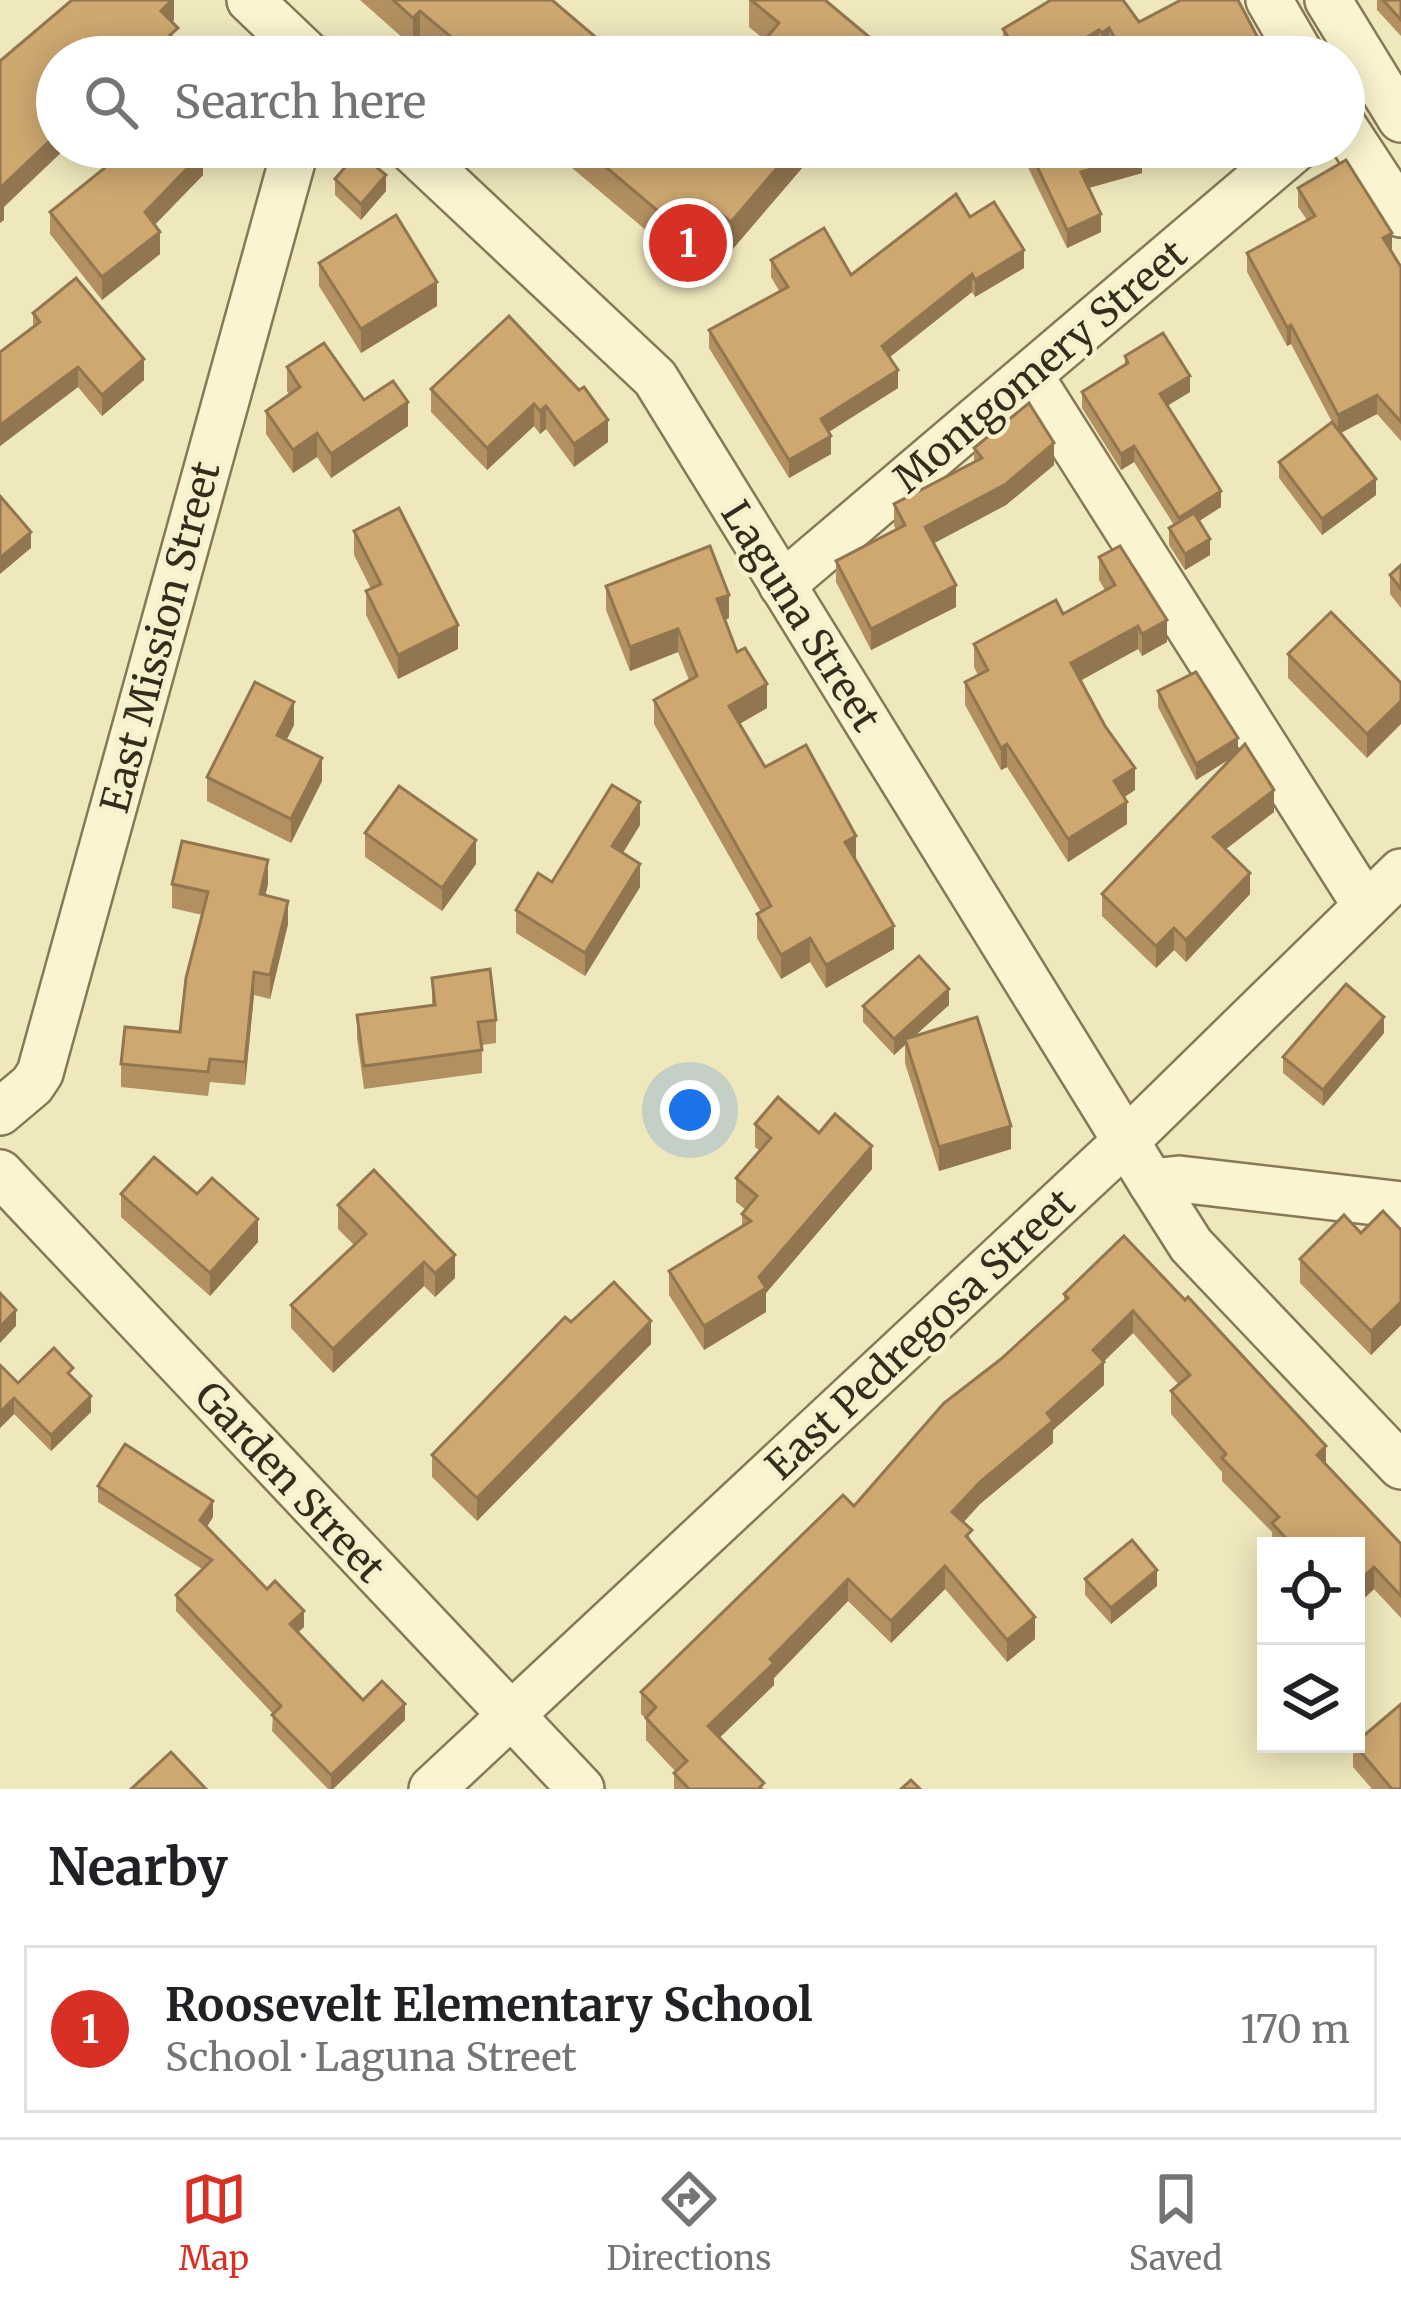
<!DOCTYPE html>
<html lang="en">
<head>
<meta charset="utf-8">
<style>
  :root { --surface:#fff; --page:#f2f2f2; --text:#202124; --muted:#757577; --line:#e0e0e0; --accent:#d93025 }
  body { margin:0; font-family:Merriweather,serif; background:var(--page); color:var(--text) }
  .controls { position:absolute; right:36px; bottom:36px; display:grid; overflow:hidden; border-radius:0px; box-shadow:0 6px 30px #0003 }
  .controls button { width:108px; height:108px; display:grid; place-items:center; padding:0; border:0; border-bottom:3px solid var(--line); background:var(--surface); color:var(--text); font:60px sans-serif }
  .you { position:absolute; left:690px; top:1110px; width:42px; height:42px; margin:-30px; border:9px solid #fff; border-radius:50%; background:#1a73e8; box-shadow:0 0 0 18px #1a73e833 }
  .badge { display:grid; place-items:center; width:78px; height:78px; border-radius:50%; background:var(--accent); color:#fff; font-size:39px; font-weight:700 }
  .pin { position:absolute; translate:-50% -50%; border:6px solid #fff; box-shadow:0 3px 12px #0006 }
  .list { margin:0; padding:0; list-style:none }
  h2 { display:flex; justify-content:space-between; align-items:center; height:156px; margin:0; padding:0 48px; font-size:51px }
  h2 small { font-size:39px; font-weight:400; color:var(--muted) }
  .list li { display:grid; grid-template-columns:78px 1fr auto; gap:36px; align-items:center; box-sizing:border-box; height:168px; margin:0 24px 24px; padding:0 24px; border:3px solid var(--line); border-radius:0px }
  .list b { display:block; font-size:45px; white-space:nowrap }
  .list p { margin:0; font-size:39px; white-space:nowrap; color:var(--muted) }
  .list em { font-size:39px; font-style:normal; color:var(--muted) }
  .icon { flex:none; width:66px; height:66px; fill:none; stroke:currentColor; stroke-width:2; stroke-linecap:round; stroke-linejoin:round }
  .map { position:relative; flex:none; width:1401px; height:1789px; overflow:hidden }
  .search { position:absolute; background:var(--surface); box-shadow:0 6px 30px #0003; left:36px; right:36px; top:36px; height:132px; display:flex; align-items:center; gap:30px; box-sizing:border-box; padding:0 42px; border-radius:66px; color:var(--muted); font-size:45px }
  .sheet { height:348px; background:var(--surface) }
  nav { display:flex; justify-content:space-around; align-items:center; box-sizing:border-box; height:168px; border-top:3px solid var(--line); background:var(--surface); font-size:33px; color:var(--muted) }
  nav a { display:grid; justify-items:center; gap:6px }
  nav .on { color:var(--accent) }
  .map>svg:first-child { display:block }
</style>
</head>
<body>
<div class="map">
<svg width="1401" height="1789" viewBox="0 0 1401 1789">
  <rect width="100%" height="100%" fill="#efe8bd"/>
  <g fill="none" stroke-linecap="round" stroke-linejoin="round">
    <g stroke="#877856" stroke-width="50">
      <g id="minor">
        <path d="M250 0 310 57"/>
        <path d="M1269 0 1302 57"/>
        <path d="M1328 0 1401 119"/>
        <path d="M1344 127 1401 214"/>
        <path d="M409 147 655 378 1151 1182 1179 1179 1401 1205"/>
        <path d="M1030 376 1366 906"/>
        <path d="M782 585 1297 147"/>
        <path d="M0 1112 32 1085 40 1073 296 147"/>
        <path d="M0 1173 581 1789"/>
        <path d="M1151 1182 1191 1245 1401 1466"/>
        <path d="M432 1789 1126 1141 1401 872"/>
      </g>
    </g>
    <use href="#minor" stroke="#faf4d0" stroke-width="45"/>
  </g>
  <g fill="#b29061">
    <path d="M360 0H552L619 57H440L420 40 413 47Z"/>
    <path d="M749 0H825L880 57 765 40 749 27Z"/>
    <path d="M1377 0H1401V36L1377 10Z"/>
    <path d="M1139 22 1268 57H1115L1109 46 1102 51 1099 48 1084 57H1010L1003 46V29Z"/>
    <path d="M101 147H198L203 175 154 225 160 254 102 300 50 234V212L115 160Z"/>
    <path d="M547 147H820L731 251 709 233 684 262Z"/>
    <path d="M1018 147H1154L1142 155V173L1089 188 1101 232 1067 248Z"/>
    <path d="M335 179 386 191 361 220 335 195Z"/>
    <path d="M1298 188 1392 252 1401 267V441L1377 414 1341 433 1376 495 1322 535 1279 478V462L1332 422 1291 344 1287 346 1247 272V253L1307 220 1298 207Z"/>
    <path d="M970 217 1024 268 975 297 972 292 890 357 898 388 828 432 831 454 789 478 709 348V330L780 292 771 277V260L851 275Z"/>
    <path d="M319 263 437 306 361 353 319 286Z"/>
    <path d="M33 313 144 380 102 416 78 387 0 446V352L33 327Z"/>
    <path d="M509 316 608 442 574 467 546 429 540 434 534 426 487 470 431 412V389Z"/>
    <path d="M1125 356 1190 392 1167 406 1221 507 1199 521 1210 555 1185 570 1169 545V528L1174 525 1134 462 1121 470 1082 408V392L1125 365Z"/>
    <path d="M287 367 364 400 408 426 331 478 317 457 293 473 266 434V411L289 394 287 391Z"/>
    <path d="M974 448 1054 465 1006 505 934 543 956 607 871 650 836 582V561L896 530 894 525V504L974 462Z"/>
    <path d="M354 531 458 649 398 679 366 615V591L371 589 354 555Z"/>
    <path d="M1099 557 1167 642 1142 656 1138 649 1080 680 1135 790 1124 797 1127 824 1068 862 1007 767 1001 770 965 705V682L978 675 974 667V644L1063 614 1105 590 1099 580Z"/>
    <path d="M1401 565V608L1390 594V575Z"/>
    <path d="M606 586 729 618 725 620 737 652 767 708 739 724 765 767 856 859 894 949 826 988 810 962 781 979 757 938V914L761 912 654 724V700L689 680 678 652 630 671 606 610Z"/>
    <path d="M1288 654 1401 683 1367 758 1288 678Z"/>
    <path d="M1158 691 1238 752 1274 812 1226 849 1250 894 1186 962 1174 950 1156 968 1102 916V894L1232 757 1196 780 1158 707Z"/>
    <path d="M294 725 286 740 322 781 291 843 207 801V777Z"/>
    <path d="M640 825 623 853 640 887 585 976 516 933V910L552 882Z"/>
    <path d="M365 833 476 864 442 911 365 857Z"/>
    <path d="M172 884H268L265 895 288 924 270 999 254 995 245 1085 210 1082 208 1096 121 1087V1064L180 1032 202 915 172 908Z"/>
    <path d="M432 978 496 1020V1043L482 1045V1073L364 1089 357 1038V1015L432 1005Z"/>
    <path d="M949 1005 914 1036 1011 1149 939 1171 905 1063V1045L894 1055 863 1022V1006Z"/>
    <path d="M1384 1033 1323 1106 1283 1073V1057Z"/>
    <path d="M755 1124 819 1133 872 1169 766 1293V1312L704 1350 669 1295V1271L742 1227V1214L746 1210 736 1202V1178L760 1151 755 1147Z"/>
    <path d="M121 1194H197L258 1242 210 1296 121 1217Z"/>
    <path d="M338 1205 455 1278 435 1297 424 1286 333 1373 291 1328V1305L354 1245 338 1229Z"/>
    <path d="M1401 1230V1325L1371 1355 1300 1283V1259L1361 1233Z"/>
    <path d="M1124 1236 1326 1464 1401 1544V1618L1374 1589 1356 1606V1546H1273L1272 1532 1222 1481V1472L1171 1414V1391L1179 1385 1133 1333 1104 1361V1385L1053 1430V1443L980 1504 963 1522 972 1543 1035 1639 1007 1662 945 1589 891 1643 848 1601 774 1678V1685L719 1738 764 1789H674V1773L676 1772 646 1740V1719L641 1714V1692L854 1506 1001 1359 1064 1302V1294Z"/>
    <path d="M571 1322 651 1344 477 1521 432 1477V1455Z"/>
    <path d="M73 1378 91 1412 51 1451 14 1414 0 1428 18 1383Z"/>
    <path d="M98 1486 213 1517 207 1527 304 1627 298 1632 363 1700 405 1720 333 1789H328L272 1731 273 1714 176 1611V1595L202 1569 98 1502Z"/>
    <path d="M1085 1579 1157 1586 1111 1624 1085 1595Z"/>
    <path d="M1353 1744 1401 1789H1372L1353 1767Z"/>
  </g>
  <g fill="#91764f">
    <path d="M172 0H174V20L161 34V11Z"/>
    <path d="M420 11V40L413 47V18Z"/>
    <path d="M1109 28V46L1102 51V33Z"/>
    <path d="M1099 30V48L1084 57H1054Z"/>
    <path d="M57 134V147H67L4 207V220L0 223V188Z"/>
    <path d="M795 147H820L731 251V222Z"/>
    <path d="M1138 147H1154L1140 156 1142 155V173L1081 190V172Z"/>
    <path d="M203 152V175L145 235V212Z"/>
    <path d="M386 175V191L361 220V204Z"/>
    <path d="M709 204V233L684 262V233Z"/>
    <path d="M1101 214V232L1067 248V230Z"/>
    <path d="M160 232V254L102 300V277Z"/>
    <path d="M1392 233V252L1383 238Z"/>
    <path d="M1024 250V268L975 297V280Z"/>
    <path d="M972 274V292L882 363V346Z"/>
    <path d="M437 282V306L361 353V329Z"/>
    <path d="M1291 325V344L1287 346V327Z"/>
    <path d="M144 359V380L102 416V395Z"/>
    <path d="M78 367V387L0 446V425Z"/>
    <path d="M898 370V388L821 437V419Z"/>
    <path d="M1190 376V392L1160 410V394Z"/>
    <path d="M1377 395V414L1338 434V415Z"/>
    <path d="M408 402V426L331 478V454Z"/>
    <path d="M534 404V426L487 470V448Z"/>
    <path d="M546 406V429L540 434V411Z"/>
    <path d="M608 420V442L574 467V444Z"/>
    <path d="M317 433V457L293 473V450Z"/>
    <path d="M831 436V454L789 478V460Z"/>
    <path d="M1054 443V465L1006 505 925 548V527Z"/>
    <path d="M1134 446V462L1121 470V454Z"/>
    <path d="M1376 479V495L1322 535V519Z"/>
    <path d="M1221 491V507L1179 534V518Z"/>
    <path d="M31 532V548L0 574V558Z"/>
    <path d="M1210 539V555L1185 570V554Z"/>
    <path d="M956 585V607L871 650V629Z"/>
    <path d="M729 595V618L717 623V599Z"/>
    <path d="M1167 620V642L1142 656V634Z"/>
    <path d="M458 625V649L398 679V655Z"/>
    <path d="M1138 626V649L1071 686V663Z"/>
    <path d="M678 629V652L630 671V647Z"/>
    <path d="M767 684V708L729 730V706Z"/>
    <path d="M1401 701V724L1367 758V734Z"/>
    <path d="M294 702V725L277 759V735Z"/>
    <path d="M1238 738V754L1196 780V764Z"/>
    <path d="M1007 744V767L1001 770V748Z"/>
    <path d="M322 758V781L291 843V819Z"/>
    <path d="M1135 768V790L1114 804V781Z"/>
    <path d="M1274 790V812L1213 859V837Z"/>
    <path d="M640 802V825L612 870V846Z"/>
    <path d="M1127 802V824L1068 862V839Z"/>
    <path d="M856 836V860L845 842Z"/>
    <path d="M476 840V864L442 911V888Z"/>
    <path d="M268 860V884L260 918V894Z"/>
    <path d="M640 864V887L585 976V953Z"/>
    <path d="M1250 873V894L1186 962V940Z"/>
    <path d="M288 901V924L270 999V975Z"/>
    <path d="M894 926V949L826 988V965Z"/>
    <path d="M1174 928V950L1156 968V946Z"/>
    <path d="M810 938V962L781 979V955Z"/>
    <path d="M254 972V995L245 1085V1062Z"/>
    <path d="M949 989V1005L907 1043 905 1039V1045L894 1055V1039Z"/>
    <path d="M1384 1017V1033L1323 1106V1090Z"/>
    <path d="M1011 1126V1149L939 1171V1147Z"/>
    <path d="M872 1146V1169L766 1293V1312L704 1350V1326L759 1277Z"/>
    <path d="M258 1219V1242L210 1296V1273Z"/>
    <path d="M455 1255V1278L435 1297V1273Z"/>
    <path d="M424 1262V1286L333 1373V1349Z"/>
    <path d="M1401 1302V1325L1371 1355V1331Z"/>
    <path d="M16 1310V1326L0 1343V1327Z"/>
    <path d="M1133 1311V1333L1093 1372V1350Z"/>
    <path d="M651 1321V1344L477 1521V1498Z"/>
    <path d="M1104 1362V1385L1053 1430V1443L980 1504 952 1535V1512L1047 1413Z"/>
    <path d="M91 1396V1412L51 1451V1435Z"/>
    <path d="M14 1398V1414L0 1428V1412Z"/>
    <path d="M1326 1446V1468L1317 1455Z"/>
    <path d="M213 1501V1517L200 1536V1520Z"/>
    <path d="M945 1566V1589L891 1643V1621Z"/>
    <path d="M1374 1567V1589L1356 1606V1583Z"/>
    <path d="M1157 1570V1586L1111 1624V1608Z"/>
    <path d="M848 1579V1601L774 1678V1685L708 1749V1726Z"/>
    <path d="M304 1611V1627L290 1640V1624Z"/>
    <path d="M1035 1617V1639L1007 1662V1640Z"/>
    <path d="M405 1704V1720L333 1789H331V1775Z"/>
  </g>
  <g fill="#cfa871" stroke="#91764f" stroke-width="3">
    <path d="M72 0H172L161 11 178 28 170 35 189 53 184 57H57V134L0 188V61Z"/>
    <path d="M393 0H552L619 57H475L420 11 413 18Z"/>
    <path d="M751 0H825L880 46 871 57H751L779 23Z"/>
    <path d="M1051 0H1123L1139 22 1181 0H1238L1268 57H1126L1109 28 1102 33 1099 30 1054 57H1021L1003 29Z"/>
    <path d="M1383 0H1401V20Z"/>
    <path d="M124 147H198L203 152 145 212 160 232 102 277 50 212 127 150Z"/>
    <path d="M582 147H795L731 222 709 204 684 233Z"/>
    <path d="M1028 147H1140L1142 155 1081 172 1101 214 1067 230Z"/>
    <path d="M358 152 386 175 361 204 335 179Z"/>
    <path d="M1346 160 1392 233 1383 238 1401 267V422L1377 395 1338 415 1291 325 1287 327 1247 253 1315 216 1298 188Z"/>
    <path d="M956 194 970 217 994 202 1024 250 975 280 972 274 882 346 898 370 821 419 831 436 789 460 709 330 788 287 771 260 824 228 851 275Z"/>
    <path d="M396 215 437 282 361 329 319 263Z"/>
    <path d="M76 278 144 359 102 395 78 367 0 425V352L40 322 33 313Z"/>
    <path d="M509 316 579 390 584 387 608 420 574 444 546 406 540 411 534 404 487 448 431 389Z"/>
    <path d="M1163 333 1190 376 1160 394 1221 491 1179 518 1134 446 1121 454 1082 392 1128 363 1125 356Z"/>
    <path d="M324 343 364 400 393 381 408 402 331 454 317 433 293 450 266 411 300 387 287 367Z"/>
    <path d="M1029 403 1054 443 1006 484 925 527 956 585 871 629 836 561 905 525 894 504 982 458 974 448Z"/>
    <path d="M1332 422 1376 479 1322 519 1279 462Z"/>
    <path d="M0 496 31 532 0 558Z"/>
    <path d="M399 508 458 625 398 655 366 591 381 584 354 531Z"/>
    <path d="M1194 513 1210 539 1185 554 1169 528Z"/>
    <path d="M710 546 729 595 717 599 737 652 745 648 767 684 729 706 765 767 806 745 856 836 845 842 894 926 826 965 810 938 781 955 757 914 771 906 654 700 697 676 678 629 630 647 606 586Z"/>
    <path d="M1120 546 1167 620 1142 634 1138 626 1071 663 1105 726 1135 768 1114 781 1127 802 1068 839 1007 744 1001 748 965 682 988 670 974 644 1056 600 1063 614 1115 585 1099 557Z"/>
    <path d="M1401 565V589L1390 575Z"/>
    <path d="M1331 612 1401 683V701L1367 734 1288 654Z"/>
    <path d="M1196 672 1238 738 1196 764 1158 691Z"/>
    <path d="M255 682 294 702 277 735 322 758 291 819 207 777Z"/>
    <path d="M1245 744 1274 790 1213 837 1250 873 1186 940 1174 928 1156 946 1102 894Z"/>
    <path d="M612 785 640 802 612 846 640 864 585 953 516 910 538 873 552 882Z"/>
    <path d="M399 786 476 840 442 888 365 833Z"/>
    <path d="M182 841 268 860 260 894 288 901 270 975 254 972 245 1062 210 1059 208 1072 121 1064 125 1027 180 1032 186 978 208 892 172 884Z"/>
    <path d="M919 956 949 989 894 1039 863 1006Z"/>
    <path d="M490 969 496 1020 478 1022 482 1050 364 1066 357 1015 435 1005 432 978Z"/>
    <path d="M1346 984 1384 1017 1323 1090 1283 1057Z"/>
    <path d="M977 1017 1011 1126 939 1147 905 1039Z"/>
    <path d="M778 1097 819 1133 835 1114 872 1146 759 1277 766 1288 704 1326 669 1271 751 1221 742 1214 757 1196 736 1178 771 1138 755 1124Z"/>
    <path d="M154 1157 197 1194 212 1178 258 1219 210 1273 121 1194Z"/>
    <path d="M374 1170 455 1255 435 1273 424 1262 333 1349 291 1305 366 1234 338 1205Z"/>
    <path d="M1383 1211 1401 1230V1302L1371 1331 1300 1259 1344 1215 1361 1233Z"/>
    <path d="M1124 1236 1185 1300 1188 1297 1326 1446 1317 1455 1401 1544V1596L1374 1567 1356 1583V1546H1293L1272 1523 1279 1517 1222 1458 1226 1454 1171 1391 1190 1375 1133 1311 1093 1350 1104 1362 1047 1413 1053 1421 980 1482 952 1512 972 1530 966 1536 1035 1617 1007 1640 945 1566 891 1621 848 1579 770 1659 774 1663 708 1726 764 1783 758 1789H689L674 1773 687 1761 646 1718 656 1707 641 1692 843 1495 854 1506 944 1403 1001 1359 1068 1298 1064 1294Z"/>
    <path d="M614 1282 651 1321 477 1498 432 1455 565 1317 571 1322Z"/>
    <path d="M0 1293 16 1310 0 1327Z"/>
    <path d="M54 1348 73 1368 68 1373 91 1396 51 1435 14 1398 0 1412V1365L18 1383Z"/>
    <path d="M125 1444 213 1501 200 1520 267 1589 275 1581 304 1611 290 1624 363 1700 382 1681 405 1704 331 1775 272 1715 281 1706 176 1595 212 1560 98 1486Z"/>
    <path d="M1132 1540 1157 1570 1111 1608 1085 1579Z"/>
    <path d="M1401 1704V1789H1392L1354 1744Z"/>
    <path d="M171 1752 206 1789H131Z"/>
    <path d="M911 1780 920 1789H901Z"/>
  </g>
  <g text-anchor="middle" stroke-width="9" stroke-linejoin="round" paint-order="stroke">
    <g font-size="39" fill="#362c1b" stroke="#f6f1cd">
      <text transform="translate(1040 366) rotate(-40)" y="14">Montgomery Street</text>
      <text transform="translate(801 616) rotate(58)" y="14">Laguna Street</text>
      <text transform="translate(160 637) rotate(-75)" y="14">East Mission Street</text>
      <text transform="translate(920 1334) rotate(-43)" y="14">East Pedregosa Street</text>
      <text transform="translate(290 1482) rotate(47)" y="14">Garden Street</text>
    </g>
  </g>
</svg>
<div class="controls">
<button><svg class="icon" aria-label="locate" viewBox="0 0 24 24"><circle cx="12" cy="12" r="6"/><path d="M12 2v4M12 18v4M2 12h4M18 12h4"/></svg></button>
<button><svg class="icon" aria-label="layers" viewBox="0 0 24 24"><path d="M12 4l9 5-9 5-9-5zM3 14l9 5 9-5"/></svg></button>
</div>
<div class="you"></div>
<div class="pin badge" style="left:688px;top:243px">1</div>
<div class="search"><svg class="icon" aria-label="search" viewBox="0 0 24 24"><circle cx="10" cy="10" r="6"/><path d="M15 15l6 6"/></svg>Search here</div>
</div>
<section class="sheet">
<h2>Nearby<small></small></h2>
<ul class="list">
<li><span class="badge">1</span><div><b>Roosevelt Elementary School</b><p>School · Laguna Street</p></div><em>170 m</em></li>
</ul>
</section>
<nav>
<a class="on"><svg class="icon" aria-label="map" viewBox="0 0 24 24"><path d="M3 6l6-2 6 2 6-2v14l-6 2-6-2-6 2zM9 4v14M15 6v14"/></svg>Map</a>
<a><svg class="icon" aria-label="directions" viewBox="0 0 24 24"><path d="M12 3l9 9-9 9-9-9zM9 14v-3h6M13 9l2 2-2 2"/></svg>Directions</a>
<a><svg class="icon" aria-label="saved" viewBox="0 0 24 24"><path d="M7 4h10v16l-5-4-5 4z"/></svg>Saved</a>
</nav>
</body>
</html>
